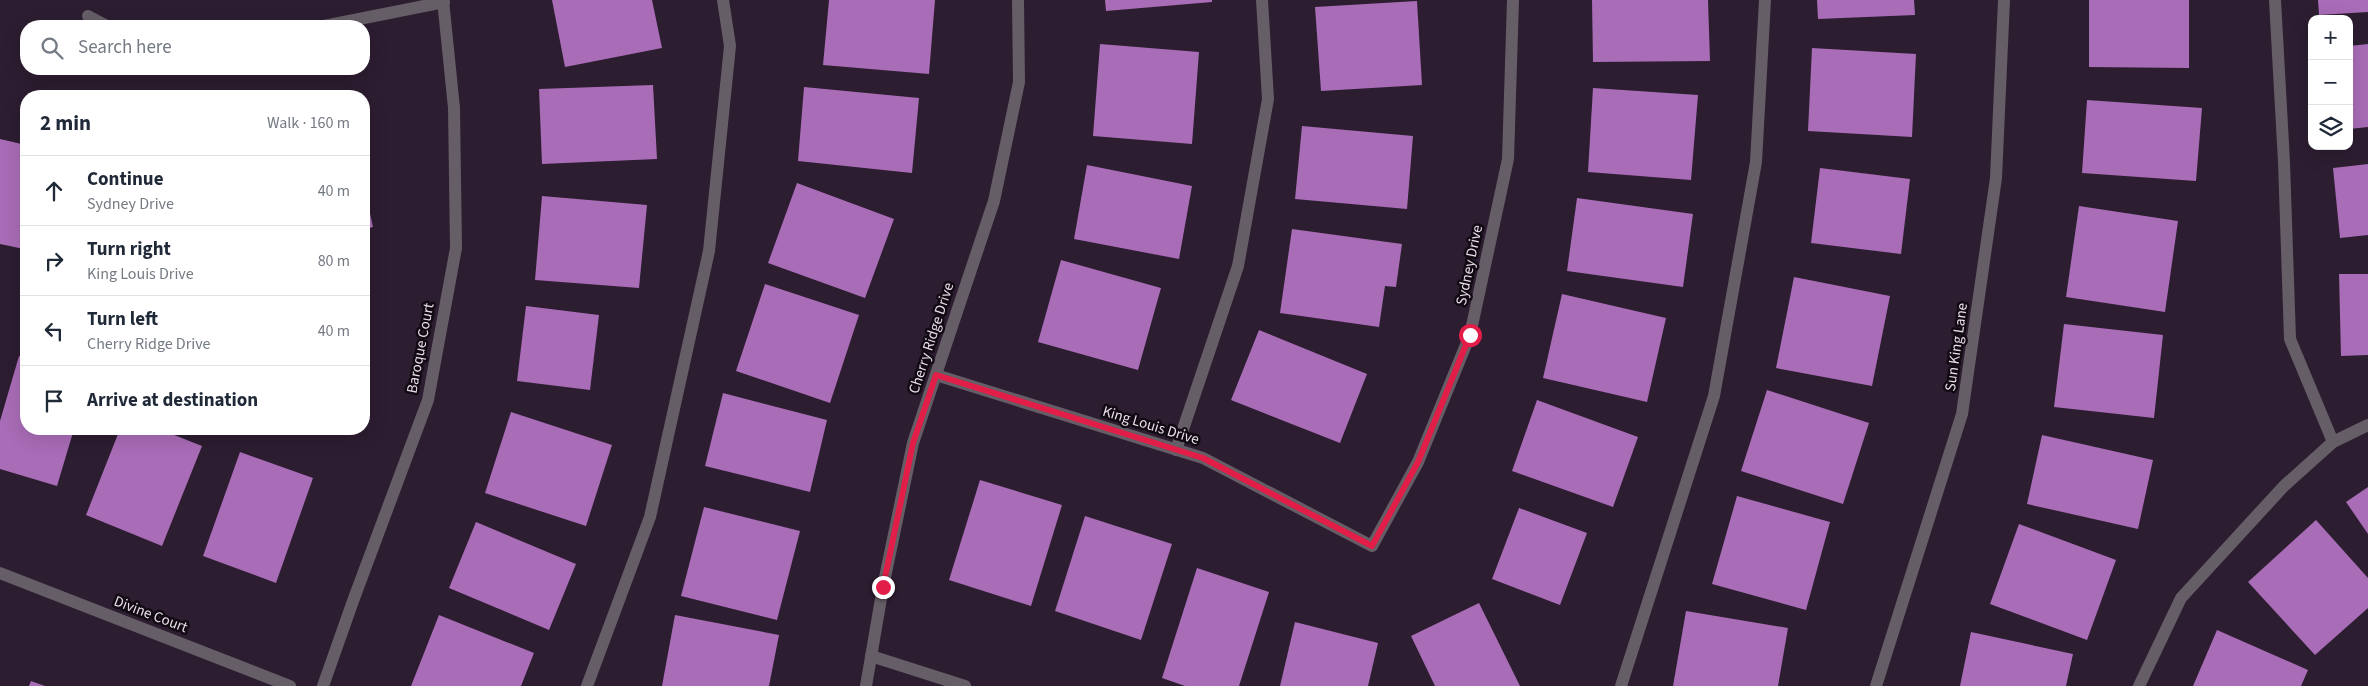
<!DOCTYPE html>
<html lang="en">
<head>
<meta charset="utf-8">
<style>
  :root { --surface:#fff; --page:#f6f6f7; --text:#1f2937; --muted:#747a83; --line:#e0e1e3 }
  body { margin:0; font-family:"Source Sans 3",sans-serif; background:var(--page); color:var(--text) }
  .controls { position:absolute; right:15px; top:15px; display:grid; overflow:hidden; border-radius:10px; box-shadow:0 5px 20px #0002 }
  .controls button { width:45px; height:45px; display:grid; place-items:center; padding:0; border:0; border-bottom:1px solid var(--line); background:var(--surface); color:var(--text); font:25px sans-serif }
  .stop { position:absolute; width:15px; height:15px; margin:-11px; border:4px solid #e11d48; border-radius:50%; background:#fff }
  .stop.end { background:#e11d48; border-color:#fff; box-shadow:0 1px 5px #0008 }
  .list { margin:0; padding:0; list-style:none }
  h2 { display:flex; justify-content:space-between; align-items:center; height:65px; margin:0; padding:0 20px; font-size:21px }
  h2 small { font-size:16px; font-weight:400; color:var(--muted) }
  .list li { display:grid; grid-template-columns:32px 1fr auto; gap:15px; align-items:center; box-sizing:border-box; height:70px; padding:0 20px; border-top:1px solid var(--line) }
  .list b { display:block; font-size:19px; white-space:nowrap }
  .list p { margin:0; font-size:16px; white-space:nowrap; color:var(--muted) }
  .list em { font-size:16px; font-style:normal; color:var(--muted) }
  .icon { flex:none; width:28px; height:28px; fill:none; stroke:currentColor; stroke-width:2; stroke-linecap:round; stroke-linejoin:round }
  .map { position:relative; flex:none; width:2368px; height:686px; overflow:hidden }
  .search { position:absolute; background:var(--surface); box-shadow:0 5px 20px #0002; left:20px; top:20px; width:350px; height:55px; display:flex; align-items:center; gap:12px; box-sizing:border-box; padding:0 18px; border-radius:20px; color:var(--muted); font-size:19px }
  .panel { position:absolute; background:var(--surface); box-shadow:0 5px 20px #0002; left:20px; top:90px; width:350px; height:345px; border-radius:20px }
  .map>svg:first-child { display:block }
</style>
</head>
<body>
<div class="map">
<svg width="2368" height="686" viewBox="0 0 2368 686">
  <rect width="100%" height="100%" fill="#2c1d30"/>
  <g fill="#a96cb7">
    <path d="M552 0H652L662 48 565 67Z"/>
    <path d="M829 0H935L929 74 823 65Z"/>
    <path d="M1105 0H1212V2L1106 11Z"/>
    <path d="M1592 0H1708L1710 61 1593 62Z"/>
    <path d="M1817 0H1914L1915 15 1818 19Z"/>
    <path d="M2089 0H2189V68L2089 67Z"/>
    <path d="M2318 0H2368V12L2319 15Z"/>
    <path d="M1417 1 1422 85 1321 91 1315 7Z"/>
    <path d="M1100 44 1199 52 1192 144 1093 136Z"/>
    <path d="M2368 44V127L2349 129V46Z"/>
    <path d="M1812 48 1916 54 1912 137 1808 131Z"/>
    <path d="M653 85 657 159 542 164 539 89Z"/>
    <path d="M804 87 919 98 912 173 798 161Z"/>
    <path d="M1593 88 1698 95 1691 180 1588 172Z"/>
    <path d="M2087 100 2202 108 2196 181 2082 173Z"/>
    <path d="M1302 126 1413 136 1407 209 1295 199Z"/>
    <path d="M0 139 26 145V239L24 249 0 244Z"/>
    <path d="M2368 164V235L2340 238 2333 168Z"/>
    <path d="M1087 165 1192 186 1179 259 1074 239Z"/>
    <path d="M1820 168 1910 179 1901 254 1811 243Z"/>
    <path d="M797 183 894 219 865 298 768 263Z"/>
    <path d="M364 186 373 227 364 229Z"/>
    <path d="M542 196 647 205 639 288 535 280Z"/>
    <path d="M1577 198 1693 214 1683 287 1567 271Z"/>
    <path d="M2079 206 2178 221 2165 312 2066 297Z"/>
    <path d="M1292 229 1402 244 1396 287 1385 286 1379 327 1280 313Z"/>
    <path d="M1061 260 1161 288 1138 370 1038 342Z"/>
    <path d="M2339 274H2368V355L2341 356Z"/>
    <path d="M1794 277 1890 296 1872 386 1776 368Z"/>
    <path d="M765 284 859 315 830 403 736 371Z"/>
    <path d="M1562 294 1666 318 1647 402 1543 378Z"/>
    <path d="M526 306 599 315 590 390 517 381Z"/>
    <path d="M2064 324 2163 335 2154 418 2054 407Z"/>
    <path d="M1259 330 1367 374 1340 443 1231 400Z"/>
    <path d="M19 356 26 358V429H74L57 486 0 469V421Z"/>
    <path d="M1767 390 1869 423 1843 504 1741 471Z"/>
    <path d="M723 393 827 420 810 492 705 466Z"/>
    <path d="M1537 400 1638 437 1613 507 1512 471Z"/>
    <path d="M511 412 612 445 586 526 485 493Z"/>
    <path d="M120 429H159L202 446 162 546 86 515Z"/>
    <path d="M2042 435 2153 460 2138 529 2027 504Z"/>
    <path d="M240 452 313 478 276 583 203 556Z"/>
    <path d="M980 480 1062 505 1031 606 949 580Z"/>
    <path d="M2368 487V534L2346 502Z"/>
    <path d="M1737 496 1830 522 1806 610 1712 584Z"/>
    <path d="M704 507 800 531 777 620 681 596Z"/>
    <path d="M1519 508 1587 533 1560 605 1492 579Z"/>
    <path d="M1085 516 1172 544 1141 640 1055 611Z"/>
    <path d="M2316 520 2368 578V608L2315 655 2248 582Z"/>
    <path d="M476 522 576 564 549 630 449 588Z"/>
    <path d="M2019 524 2116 560 2087 640 1990 604Z"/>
    <path d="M1197 568 1269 592 1239 686H1185L1162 678Z"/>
    <path d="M1479 603 1520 686H1435L1411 636Z"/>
    <path d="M1686 611 1788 628 1778 686H1673Z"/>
    <path d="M439 615 534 653 521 686H411Z"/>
    <path d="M675 615 779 635 769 686H662Z"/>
    <path d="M1295 622 1378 643 1368 686H1280Z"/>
    <path d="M2217 630 2308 670 2301 686H2193Z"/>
    <path d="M1971 632 2073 654 2066 686H1960Z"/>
    <path d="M31 681 45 686H29Z"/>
  </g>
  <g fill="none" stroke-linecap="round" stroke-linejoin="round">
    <g stroke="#665e67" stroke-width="12">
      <path d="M2275 0 2284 162 2290 339 2333 442"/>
      <path d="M1176 450 1238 266 1268 99 1262 0"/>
      <path d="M871 656 965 686"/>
      <path d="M587 686 650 517 709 251 730 46 723 0"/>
      <path d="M1621 686 1714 396 1756 162 1765 0"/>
      <path d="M2139 686 2181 598 2284 486 2333 442 2368 425"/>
    </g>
    <g stroke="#665e67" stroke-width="12">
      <path d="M88 16 107 26"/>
      <path d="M324 26 444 2"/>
      <path d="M936 375 1203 458 1372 546 1418 462 1470 335 1508 159 1513 0"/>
      <path d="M0 573 290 686"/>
      <path d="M323 686 353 601 428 400 456 248 454 108 443 0"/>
      <path d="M866 686 883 587 913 443 994 201 1019 82 1018 0"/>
      <path d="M1876 686 1962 414 1996 178 2004 0"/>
    </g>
  </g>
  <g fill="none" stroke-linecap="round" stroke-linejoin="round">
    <path stroke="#e11d48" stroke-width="6" d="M883 587 913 443 936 375 1203 458 1372 546 1418 462 1470 335"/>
  </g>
  <g text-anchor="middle" stroke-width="5" stroke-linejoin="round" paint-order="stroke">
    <g font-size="15" fill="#e9dfeb" stroke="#110a12">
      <text transform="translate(1469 265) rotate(-78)" y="5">Sydney Drive</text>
      <text transform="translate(931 338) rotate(-72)" y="5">Cherry Ridge Drive</text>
      <text transform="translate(1956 347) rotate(-82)" y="5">Sun King Lane</text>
      <text transform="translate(420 348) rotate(-79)" y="5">Baroque Court</text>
      <text transform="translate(1151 425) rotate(17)" y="5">King Louis Drive</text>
      <text transform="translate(151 614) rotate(21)" y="5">Divine Court</text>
    </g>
  </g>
</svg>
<div class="controls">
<button>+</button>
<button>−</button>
<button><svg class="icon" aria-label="layers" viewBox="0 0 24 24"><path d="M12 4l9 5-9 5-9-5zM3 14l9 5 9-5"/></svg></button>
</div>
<div class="stop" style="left:1470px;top:335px"></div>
<div class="stop end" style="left:883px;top:587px"></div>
<div class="search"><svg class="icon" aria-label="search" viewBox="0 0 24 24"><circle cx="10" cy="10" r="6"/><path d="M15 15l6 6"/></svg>Search here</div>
<section class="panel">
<h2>2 min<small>Walk · 160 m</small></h2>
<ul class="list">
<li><svg class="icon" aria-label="ahead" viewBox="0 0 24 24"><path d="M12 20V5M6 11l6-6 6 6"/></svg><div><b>Continue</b><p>Sydney Drive</p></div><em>40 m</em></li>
<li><svg class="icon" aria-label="right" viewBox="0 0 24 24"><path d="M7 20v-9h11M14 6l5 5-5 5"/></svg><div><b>Turn right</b><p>King Louis Drive</p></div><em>80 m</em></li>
<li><svg class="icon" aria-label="left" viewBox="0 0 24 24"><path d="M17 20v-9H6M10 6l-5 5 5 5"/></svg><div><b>Turn left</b><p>Cherry Ridge Drive</p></div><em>40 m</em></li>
<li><svg class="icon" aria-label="arrive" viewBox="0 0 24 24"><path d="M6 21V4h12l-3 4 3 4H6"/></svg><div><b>Arrive at destination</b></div></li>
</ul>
</section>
</div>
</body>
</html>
